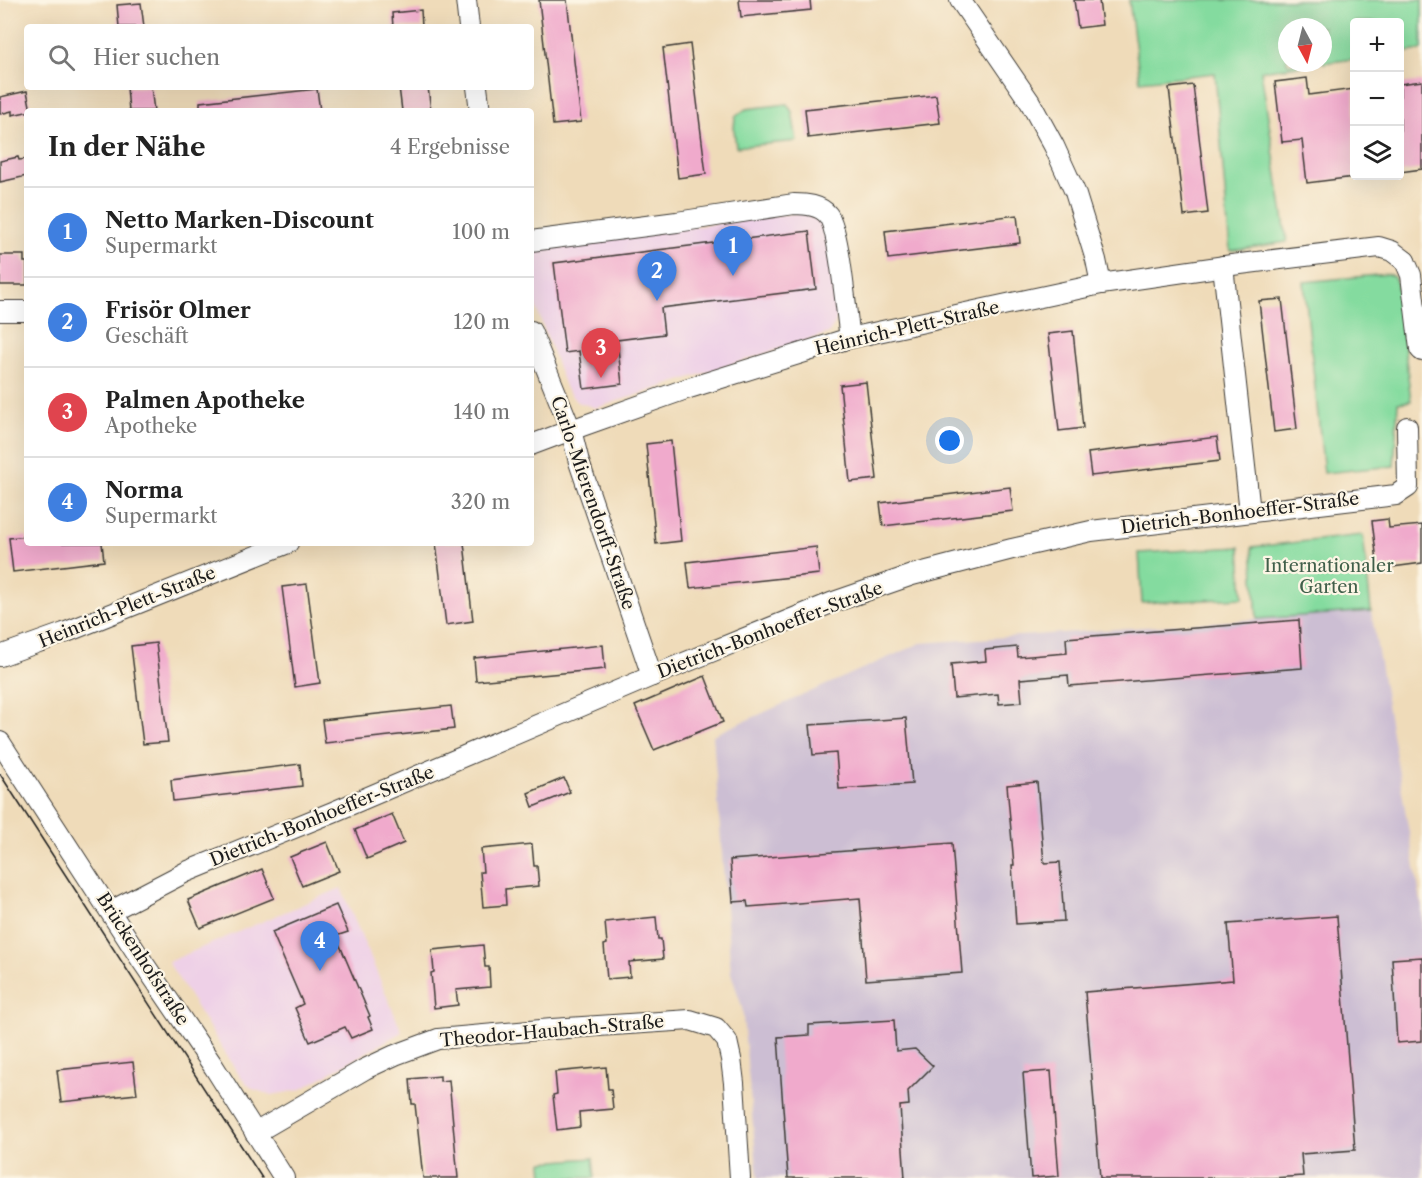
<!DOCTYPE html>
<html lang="de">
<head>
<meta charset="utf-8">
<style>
  :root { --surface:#fff; --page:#f6f6f6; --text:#222; --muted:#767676; --line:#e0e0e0; --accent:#0f766e }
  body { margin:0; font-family:"Libre Caslon Text",serif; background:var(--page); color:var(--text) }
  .controls { position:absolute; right:18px; top:18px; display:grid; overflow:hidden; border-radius:6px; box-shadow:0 6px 24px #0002 }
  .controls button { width:54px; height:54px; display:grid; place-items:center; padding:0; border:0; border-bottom:2px solid var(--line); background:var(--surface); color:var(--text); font:30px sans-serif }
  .compass { position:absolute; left:1278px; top:18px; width:54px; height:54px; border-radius:50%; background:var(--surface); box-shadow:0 6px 24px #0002; rotate:173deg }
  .you { position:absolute; left:950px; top:441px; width:21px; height:21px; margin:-15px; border:4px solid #fff; border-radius:50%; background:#1a73e8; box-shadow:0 0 0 9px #1a73e833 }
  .badge { display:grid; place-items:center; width:39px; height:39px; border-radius:50%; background:var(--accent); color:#fff; font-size:20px; font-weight:700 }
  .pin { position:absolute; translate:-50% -50px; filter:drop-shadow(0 2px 3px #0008) }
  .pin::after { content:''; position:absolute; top:32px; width:21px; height:18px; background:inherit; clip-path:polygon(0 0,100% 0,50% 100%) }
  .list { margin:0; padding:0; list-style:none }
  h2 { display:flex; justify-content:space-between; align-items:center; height:78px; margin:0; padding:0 24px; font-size:26px }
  h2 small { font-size:20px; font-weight:400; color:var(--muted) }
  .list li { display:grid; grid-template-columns:39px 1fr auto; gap:18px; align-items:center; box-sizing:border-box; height:90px; padding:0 24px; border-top:2px solid var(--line) }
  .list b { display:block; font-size:22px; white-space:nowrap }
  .list p { margin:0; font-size:20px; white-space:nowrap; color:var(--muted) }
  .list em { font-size:20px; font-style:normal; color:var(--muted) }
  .icon { flex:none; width:33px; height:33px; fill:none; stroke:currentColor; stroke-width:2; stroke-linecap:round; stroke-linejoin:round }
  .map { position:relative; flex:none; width:1422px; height:1178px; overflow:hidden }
  .search { position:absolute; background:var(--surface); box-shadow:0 6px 24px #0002; left:24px; top:24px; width:510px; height:66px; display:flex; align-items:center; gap:15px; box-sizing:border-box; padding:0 21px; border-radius:6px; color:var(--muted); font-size:22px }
  .panel { position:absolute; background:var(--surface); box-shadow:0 6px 24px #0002; left:24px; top:108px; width:510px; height:438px; border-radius:6px }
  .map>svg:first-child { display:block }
</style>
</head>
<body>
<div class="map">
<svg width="1422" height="1178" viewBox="0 0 1422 1178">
  <rect width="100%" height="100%" fill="#fcf5e5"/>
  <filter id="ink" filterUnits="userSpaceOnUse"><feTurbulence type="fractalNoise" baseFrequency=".0167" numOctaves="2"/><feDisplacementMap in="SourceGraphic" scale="12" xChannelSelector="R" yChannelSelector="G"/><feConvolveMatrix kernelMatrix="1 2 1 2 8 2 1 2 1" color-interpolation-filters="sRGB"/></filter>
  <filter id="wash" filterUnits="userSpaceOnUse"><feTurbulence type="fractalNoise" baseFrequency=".008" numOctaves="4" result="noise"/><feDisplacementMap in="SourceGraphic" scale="24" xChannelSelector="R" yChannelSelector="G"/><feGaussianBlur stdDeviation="1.35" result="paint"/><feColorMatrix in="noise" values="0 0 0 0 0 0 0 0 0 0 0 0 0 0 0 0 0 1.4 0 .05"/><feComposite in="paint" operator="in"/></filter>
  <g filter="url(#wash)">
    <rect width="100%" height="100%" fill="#efdbb9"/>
    <g fill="#eed0e7">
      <path d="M803 212 812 213 827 228 838 312 835 324 829 333 596 408 577 402 566 389 531 293V249Z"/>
      <path d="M341 888 402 1032 300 1090 271 1095 253 1089 241 1078 168 962Z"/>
    </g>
    <path fill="#ccbed3" d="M1371 611 1422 908V1178H758L742 1007 731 973 713 735 921 643Z"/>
    <g fill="#84db9f" stroke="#507c5e" stroke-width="1.5">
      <path d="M1129 0H1422V50L1400 53V22H1354V59L1323 63V27H1287V63H1320L1261 71 1287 242 1230 251 1215 73 1140 81Z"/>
      <path d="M787 104 792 112 797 141 736 147 734 129 735 117 746 109Z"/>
      <path d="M1388 274 1394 277 1397 284 1411 401 1398 403 1394 466 1324 473 1304 282Z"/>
      <path d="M1363 535 1371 611 1257 619 1252 547Z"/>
      <path d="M1240 547 1243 598 1142 603 1139 553Z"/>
      <path d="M593 1158 595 1178H543L542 1162Z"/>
    </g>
    <g id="blocks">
      <g fill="#f0aacc">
        <path d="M539 0H567L581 122 553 125Z"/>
        <path d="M739 0H810L811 10 741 17Z"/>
        <path d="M1074 0H1099L1102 25 1078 28Z"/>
        <path d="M141 3 144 27H119L117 5Z"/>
        <path d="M421 10 422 27H393L392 13Z"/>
        <path d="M690 44 706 174 678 178 663 48Z"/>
        <path d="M1307 78 1309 95 1354 89V177L1307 183 1302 140 1282 142 1275 82Z"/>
        <path d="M1422 81V169L1400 172V84Z"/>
        <path d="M1193 85 1208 213 1184 216 1169 88Z"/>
        <path d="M127 87H151L154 111H129Z"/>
        <path d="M399 87H428L431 111H402Z"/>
        <path d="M317 89 320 111H200V102Z"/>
        <path d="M27 91 31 111 12 115V111L0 114V97Z"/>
        <path d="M936 95 940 123 808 138 805 109Z"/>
        <path d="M18 157 19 160 27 159V176L0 182V161Z"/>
        <path d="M1017 215 1020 243 888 259 885 231Z"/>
        <path d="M809 231 816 289 661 308 664 334 617 340 622 384 584 389 579 351 565 353 554 263Z"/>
        <path d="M0 255H24V262H27V285H0Z"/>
        <path d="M1282 299 1297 429 1274 432 1259 301Z"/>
        <path d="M1073 331 1083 428 1059 431 1048 334Z"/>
        <path d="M866 382 877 479 850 482 840 385Z"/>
        <path d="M1217 437 1220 461 1091 476 1088 453Z"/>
        <path d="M671 441 681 541 656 544 646 444Z"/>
        <path d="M1010 487 1013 511 883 526 880 503Z"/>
        <path d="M1388 519 1389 528 1422 525V563L1378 569 1372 521Z"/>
        <path d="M27 536V543H102L104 561 13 572 9 538Z"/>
        <path d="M436 543H464L473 621 446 625Z"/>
        <path d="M816 547 819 574 690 588 687 562Z"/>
        <path d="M307 584 320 683 295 687 282 587Z"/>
        <path d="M1299 620 1302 668 1069 686 1068 675 1020 679 1022 702 999 704 998 694 954 698 951 664 986 661 985 650 1017 647 1018 657 1067 653 1066 638Z"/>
        <path d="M156 643 168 742 143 744 131 646Z"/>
        <path d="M603 645 605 669 476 681 474 658Z"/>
        <path d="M705 676 723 722 654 750 635 706Z"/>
        <path d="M451 706 454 729 325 743 322 720Z"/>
        <path d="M906 718 912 784 839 789 836 753 813 755 810 725Z"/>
        <path d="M300 764 302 786 173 801 171 780Z"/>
        <path d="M564 778 570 792 533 807 528 793Z"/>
        <path d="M1037 782 1044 863 1060 862 1064 921 1016 924 1012 865H1014L1007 785Z"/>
        <path d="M392 814 404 843 367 859 355 830Z"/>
        <path d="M327 842 339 871 302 886 290 857Z"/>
        <path d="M952 843 962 973 866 980 860 898 748 907 747 901 733 902 730 860Z"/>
        <path d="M532 844 534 866H537L539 886 505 889 506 905 483 907 480 872H483L481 849Z"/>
        <path d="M262 869 274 898 200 928 188 900Z"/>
        <path d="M336 905 348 932 336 936 370 1016 368 1017 373 1029 351 1038 345 1027 310 1042 295 1008 303 1004 272 932Z"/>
        <path d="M1337 916 1355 1150 1301 1154 1303 1176 1272 1178H1100L1085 992 1233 980 1228 924Z"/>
        <path d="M656 917 658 939H661L663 959 629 962 630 977 607 979 604 945 607 944 605 922Z"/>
        <path d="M483 945 485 967H489L490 987 456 990 458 1005 434 1008 431 973 434 972 432 950Z"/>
        <path d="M1422 957V1041L1397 1043 1392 959Z"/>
        <path d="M894 1020 896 1051 915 1049 933 1066 908 1091 909 1105 900 1106 905 1178H788L778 1037 809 1035V1025Z"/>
        <path d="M133 1062 137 1094 61 1102 57 1070Z"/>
        <path d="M606 1067 608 1089H611L613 1109 579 1112 580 1127 557 1130 553 1095 557 1094 555 1072Z"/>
        <path d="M1051 1071 1059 1176 1031 1178 1023 1073Z"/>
        <path d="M440 1076V1081L449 1080 458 1178H423L415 1104H412L410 1079Z"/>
      </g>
    </g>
  </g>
  <g filter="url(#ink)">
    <use href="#blocks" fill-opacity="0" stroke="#3c3934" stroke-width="1.5"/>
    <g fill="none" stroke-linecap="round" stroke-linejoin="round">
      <g stroke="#3c3934" stroke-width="22">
        <g id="minor">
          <path d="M466 0 469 27"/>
          <path d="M960 0 1030 102 1054 146 1075 192 1096 260 1101 284"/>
          <path d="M477 87 480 111"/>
          <path d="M531 241 677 222 794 204C806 204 820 205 828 215 840 231 846 314 850 338"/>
          <path d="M1405 261 1411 275 1420 349 1422 351"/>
          <path d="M1223 266 1250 512"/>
          <path d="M0 311H27"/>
          <path d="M531 331 571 430 579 462 652 676"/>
          <path d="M531 445 571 430 686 389 850 338 1101 284 1232 265 1379 247 1392 251 1405 261"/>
          <path d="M0 656 64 633 288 543"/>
          <path d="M0 742 142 961 214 1067 284 1178"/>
          <path d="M111 911 186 872 333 812 652 676 831 603 912 575 1012 549 1091 531 1396 495 1408 487 1407 427"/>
          <path d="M255 1133 365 1069 395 1055 438 1039 552 1029 690 1020 716 1028 727 1041 731 1059 734 1083 740 1178"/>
        </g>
      </g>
      <use href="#minor" stroke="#fff" stroke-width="20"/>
      <path stroke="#1c1c1c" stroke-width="1.5" d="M0 774 262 1178"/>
    </g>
  </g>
  <g text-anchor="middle" stroke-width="4.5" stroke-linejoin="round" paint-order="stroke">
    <g font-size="18" fill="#1c1c1c" stroke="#fcf5e5">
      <text transform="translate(907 328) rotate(-13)" y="6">Heinrich-Plett-Straße</text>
      <text transform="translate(593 503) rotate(71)" y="6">Carlo-Mierendorff-Straße</text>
      <text transform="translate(1240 513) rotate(-7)" y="6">Dietrich-Bonhoeffer-Straße</text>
      <text transform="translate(127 607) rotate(-22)" y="6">Heinrich-Plett-Straße</text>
      <text transform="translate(770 630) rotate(-21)" y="6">Dietrich-Bonhoeffer-Straße</text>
      <text transform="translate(322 816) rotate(-22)" y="6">Dietrich-Bonhoeffer-Straße</text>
      <text transform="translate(143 959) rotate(57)" y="6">Brückenhofstraße</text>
      <text transform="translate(552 1031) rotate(-5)" y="6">Theodor-Haubach-Straße</text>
    </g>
    <g font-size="18" fill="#405f4a" stroke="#fcf5e5">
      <text x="1329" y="572">Internationaler<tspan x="1329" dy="21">Garten</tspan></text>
    </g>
  </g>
</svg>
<div class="controls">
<button>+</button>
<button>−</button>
<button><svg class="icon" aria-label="layers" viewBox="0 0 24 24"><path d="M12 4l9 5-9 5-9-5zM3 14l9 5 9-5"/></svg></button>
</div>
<svg class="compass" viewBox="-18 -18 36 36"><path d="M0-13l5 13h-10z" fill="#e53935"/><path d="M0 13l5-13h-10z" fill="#767676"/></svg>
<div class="you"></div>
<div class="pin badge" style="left:733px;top:276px;background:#3f7fe0">1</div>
<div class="pin badge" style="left:657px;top:301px;background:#3f7fe0">2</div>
<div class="pin badge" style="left:601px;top:378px;background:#e0444e">3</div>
<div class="pin badge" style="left:320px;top:971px;background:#3f7fe0">4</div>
<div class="search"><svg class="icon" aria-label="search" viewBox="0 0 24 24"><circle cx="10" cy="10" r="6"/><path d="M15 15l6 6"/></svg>Hier suchen</div>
<section class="panel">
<h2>In der Nähe<small>4 Ergebnisse</small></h2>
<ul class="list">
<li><span class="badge" style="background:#3f7fe0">1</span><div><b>Netto Marken-Discount</b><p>Supermarkt</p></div><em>100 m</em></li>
<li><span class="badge" style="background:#3f7fe0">2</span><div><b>Frisör Olmer</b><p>Geschäft</p></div><em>120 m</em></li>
<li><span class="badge" style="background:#e0444e">3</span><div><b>Palmen Apotheke</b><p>Apotheke</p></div><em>140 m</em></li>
<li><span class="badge" style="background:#3f7fe0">4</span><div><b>Norma</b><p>Supermarkt</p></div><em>320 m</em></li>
</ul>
</section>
</div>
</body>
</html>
